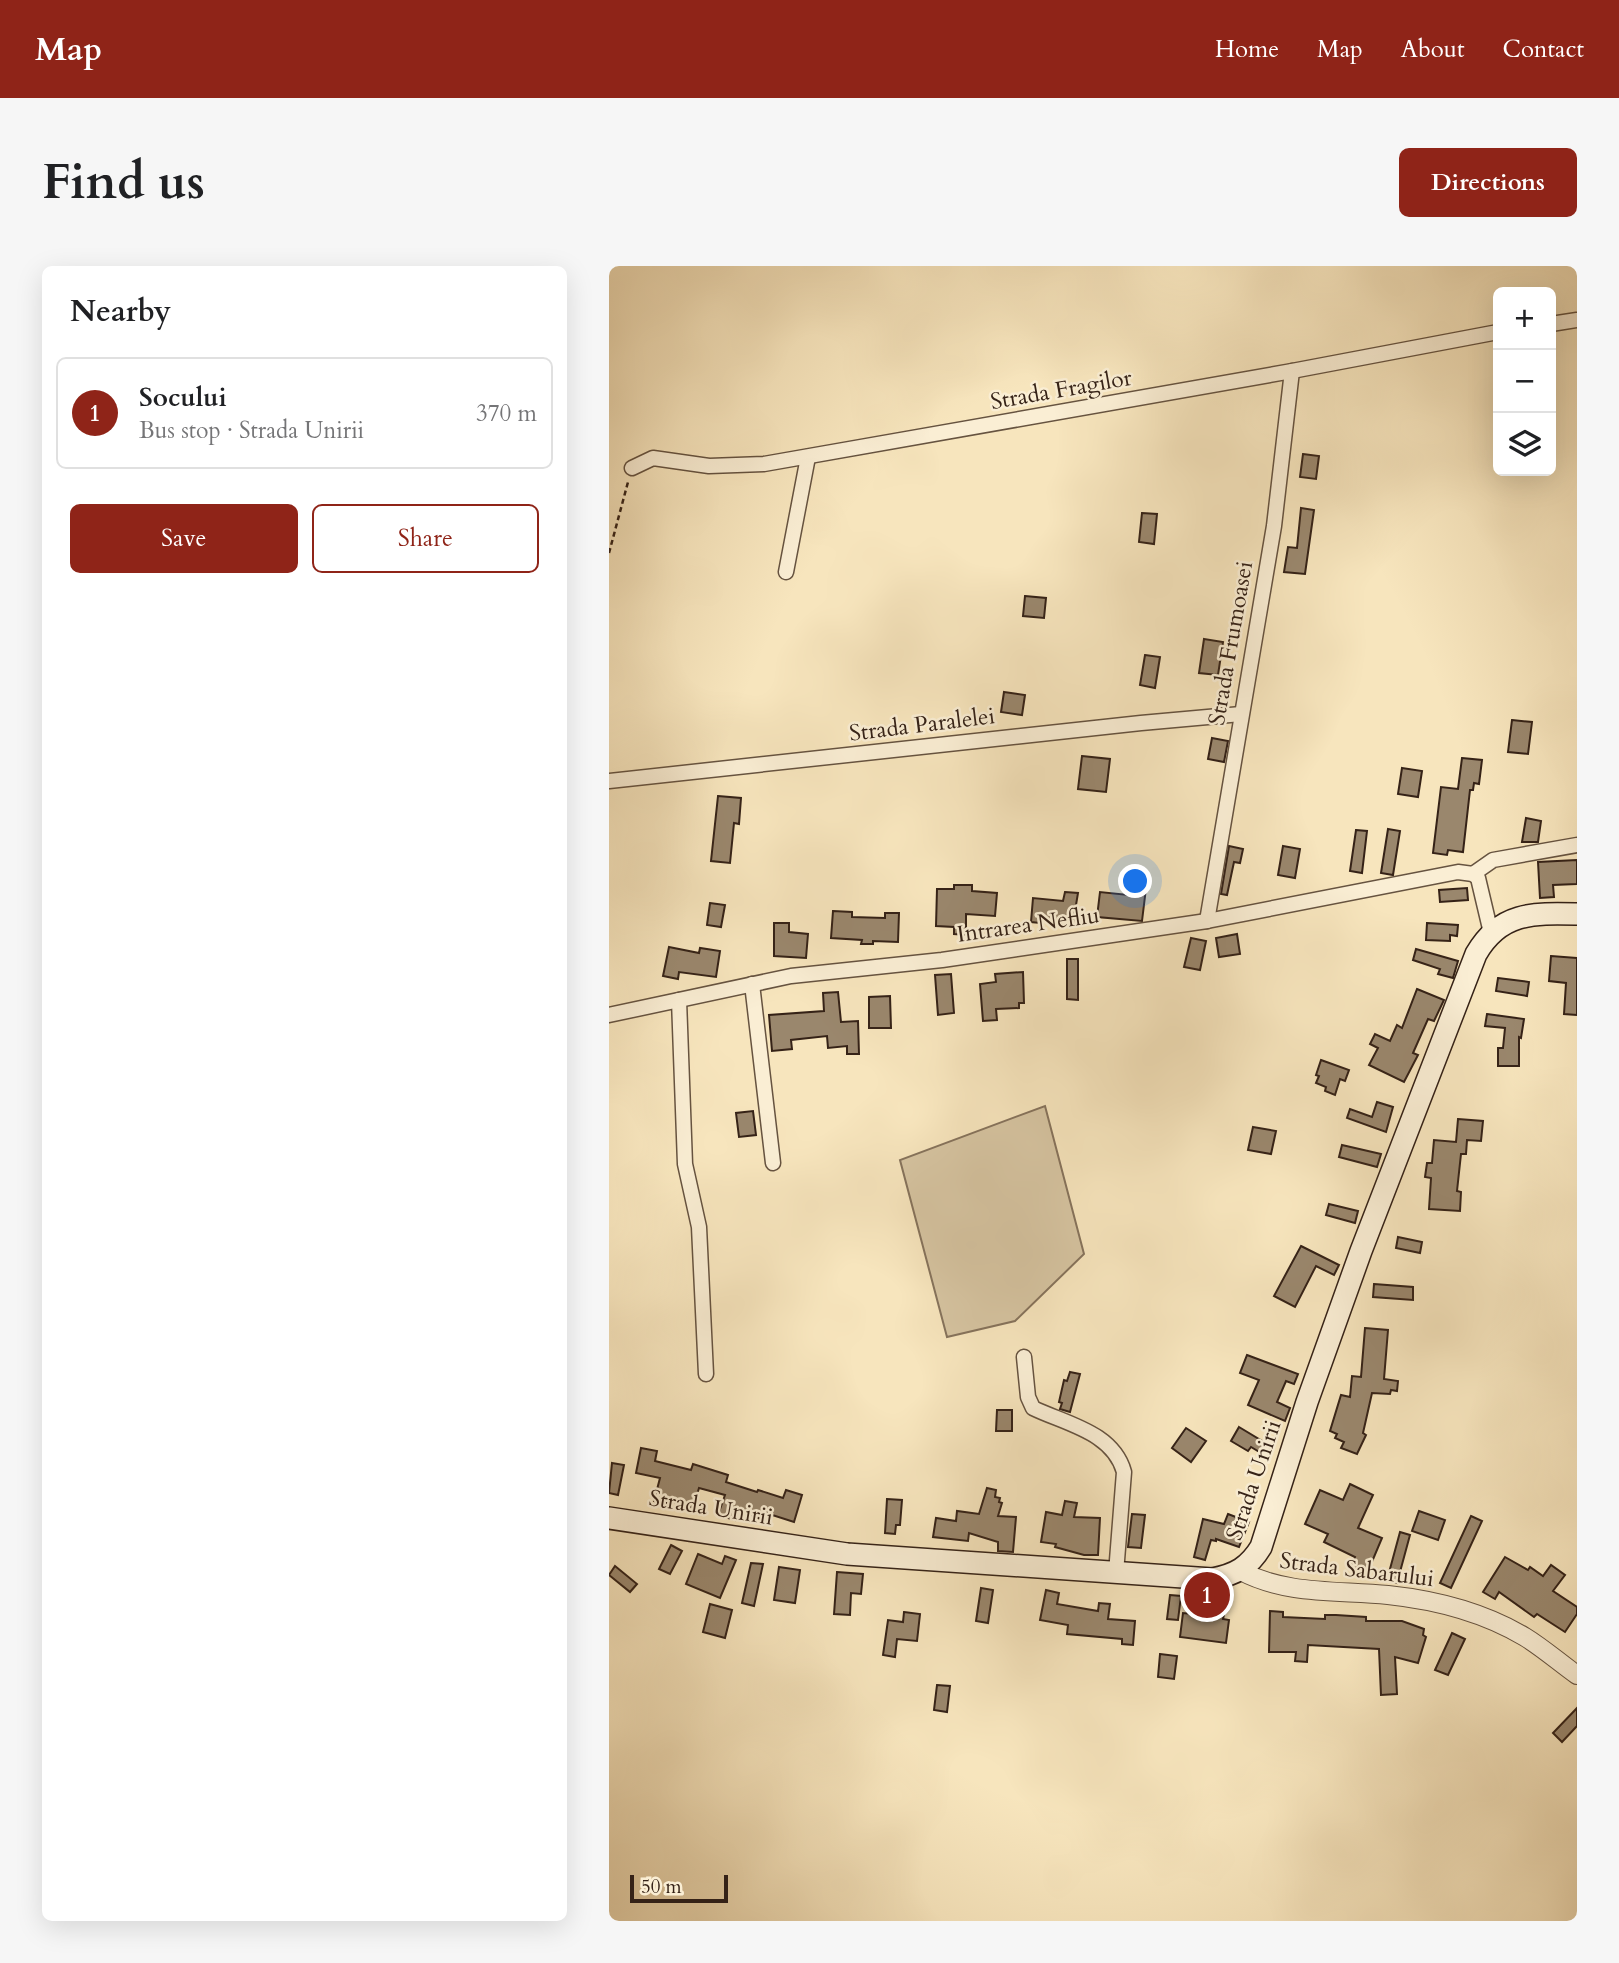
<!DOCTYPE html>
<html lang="en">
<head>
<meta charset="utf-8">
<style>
  :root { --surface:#fff; --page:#f6f6f6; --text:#202124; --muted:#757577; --line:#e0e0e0; --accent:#8f2418 }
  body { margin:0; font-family:Cardo,serif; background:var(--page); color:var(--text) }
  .controls { position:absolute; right:21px; top:21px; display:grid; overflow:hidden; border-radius:10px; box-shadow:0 7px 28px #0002 }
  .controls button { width:63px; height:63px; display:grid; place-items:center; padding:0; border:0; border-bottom:2px solid var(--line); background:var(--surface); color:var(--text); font:35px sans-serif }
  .scale { position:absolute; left:21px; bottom:18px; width:98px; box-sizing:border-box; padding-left:7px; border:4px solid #352217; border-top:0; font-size:19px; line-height:24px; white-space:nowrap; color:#352217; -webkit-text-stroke:5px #faeed4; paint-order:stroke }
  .you { position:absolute; left:527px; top:616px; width:24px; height:24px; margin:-18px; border:5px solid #fff; border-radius:50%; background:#1a73e8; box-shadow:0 0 0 10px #1a73e833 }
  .badge { display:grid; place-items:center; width:46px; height:46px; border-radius:50%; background:var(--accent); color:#fff; font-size:23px; font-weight:700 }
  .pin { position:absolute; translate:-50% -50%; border:4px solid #fff; box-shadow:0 2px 7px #0006 }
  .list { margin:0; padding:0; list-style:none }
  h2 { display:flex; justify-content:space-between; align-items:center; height:91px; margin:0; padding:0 28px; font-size:30px }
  h2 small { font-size:23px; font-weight:400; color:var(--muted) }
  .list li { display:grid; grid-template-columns:46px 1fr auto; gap:21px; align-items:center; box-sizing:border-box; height:112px; margin:0 14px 14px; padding:0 14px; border:2px solid var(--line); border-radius:10px }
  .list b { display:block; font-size:26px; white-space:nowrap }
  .list p { margin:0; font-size:23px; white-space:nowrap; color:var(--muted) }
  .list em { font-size:23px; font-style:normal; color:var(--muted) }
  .actions { display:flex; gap:14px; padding:21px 28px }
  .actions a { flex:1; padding:16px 0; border:2px solid var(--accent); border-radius:10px; text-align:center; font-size:24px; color:var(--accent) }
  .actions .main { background:var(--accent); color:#fff }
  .icon { flex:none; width:38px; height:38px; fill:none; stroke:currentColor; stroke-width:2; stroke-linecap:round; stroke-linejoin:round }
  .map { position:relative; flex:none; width:968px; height:1655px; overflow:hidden; border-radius:10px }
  header { display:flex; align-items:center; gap:42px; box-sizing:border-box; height:98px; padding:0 35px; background:var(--accent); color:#fff }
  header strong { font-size:33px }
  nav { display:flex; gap:38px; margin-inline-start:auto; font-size:24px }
  .intro { display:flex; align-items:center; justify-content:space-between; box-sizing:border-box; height:168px; padding:0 42px }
  h1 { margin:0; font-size:49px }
  .button { padding:18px 32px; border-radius:10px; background:var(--accent); color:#fff; font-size:24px; font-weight:700 }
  main { display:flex; gap:42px; padding:0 42px }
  aside { flex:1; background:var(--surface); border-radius:10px; box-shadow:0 7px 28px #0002 }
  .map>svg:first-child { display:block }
</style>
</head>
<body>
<header>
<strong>Map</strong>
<nav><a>Home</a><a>Map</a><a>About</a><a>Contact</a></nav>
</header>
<div class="intro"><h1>Find us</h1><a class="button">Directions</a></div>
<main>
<aside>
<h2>Nearby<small></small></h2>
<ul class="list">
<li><span class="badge">1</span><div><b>Socului</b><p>Bus stop · Strada Unirii</p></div><em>370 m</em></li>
</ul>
<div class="actions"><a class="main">Save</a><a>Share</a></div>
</aside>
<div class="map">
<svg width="968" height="1655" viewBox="0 0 968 1655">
  <rect width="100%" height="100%" fill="#f7e5bd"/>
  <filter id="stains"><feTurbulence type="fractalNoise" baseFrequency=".00286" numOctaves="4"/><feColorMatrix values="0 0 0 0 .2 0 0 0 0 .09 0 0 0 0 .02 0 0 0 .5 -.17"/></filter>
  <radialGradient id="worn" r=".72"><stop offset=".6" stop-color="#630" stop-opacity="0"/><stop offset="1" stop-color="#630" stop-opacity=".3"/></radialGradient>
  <path fill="#d6c4a1" stroke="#86735c" stroke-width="2" d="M436 840 475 988 406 1055 338 1071 291 894Z"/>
  <g fill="#9a876d" stroke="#352217" stroke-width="2">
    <path d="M694 188 710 190 707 213 691 211Z"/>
    <path d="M692 242 705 244 696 308 675 306 679 281 688 282Z"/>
    <path d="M533 247 548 248 545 278 530 276Z"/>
    <path d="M416 330 437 332 435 352 414 350Z"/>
    <path d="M595 373 614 376 609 409 590 407Z"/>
    <path d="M536 389 551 391 546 422 531 419Z"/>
    <path d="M395 426 416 429 413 449 392 446Z"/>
    <path d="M903 454 923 456 919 488 899 486Z"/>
    <path d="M603 472 619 475 615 496 599 493Z"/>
    <path d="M473 490 501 493 497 526 469 523Z"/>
    <path d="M853 492 873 494 870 518 865 517 864 524H861L854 586 839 584 838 589 824 587 832 521 849 523Z"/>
    <path d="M793 502 813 505 809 531 789 528Z"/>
    <path d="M109 530 132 532 130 558 125 557 121 597 102 595Z"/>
    <path d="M917 552 932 555 929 576H913Z"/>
    <path d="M779 563 791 565 784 609 772 607Z"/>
    <path d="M747 564 758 565 753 607 741 605Z"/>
    <path d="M620 580 634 583 631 597 625 596 618 629 612 628Z"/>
    <path d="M674 580 691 583 686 612 669 609Z"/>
    <path d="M968 594V618L944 619 945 631 931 632 929 596Z"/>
    <path d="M521 612 538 614 533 655 488 651 491 626 519 629Z"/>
    <path d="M345 619H363V625L388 627 386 650 357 648V669L345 668V661L327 660 328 623H345Z"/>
    <path d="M858 622 859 634 831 636 830 624Z"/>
    <path d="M456 626 469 627 464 657 432 652 431 657 422 656 424 632 454 635Z"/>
    <path d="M101 637 116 639 112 661 98 659Z"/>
    <path d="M224 645 243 646V651L276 652V647H290L289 676 264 675V678H252L253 674 222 672Z"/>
    <path d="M165 657H180V666L199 668 197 692 165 690Z"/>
    <path d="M818 657 849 659 848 670 841 669V675L817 674Z"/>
    <path d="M628 668 631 688 610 691 607 672Z"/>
    <path d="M582 672 597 675 591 704 575 701Z"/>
    <path d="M60 681 90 687 91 682 111 685 107 711 70 706 69 713 54 710Z"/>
    <path d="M807 683 849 695 844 712 829 708 831 703 804 694Z"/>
    <path d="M942 690 968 692V749L955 748 957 717 940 715Z"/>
    <path d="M458 693H469V734L458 733Z"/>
    <path d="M414 706 415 737H410V742L387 743 388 754 374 755 371 718 387 716 386 708Z"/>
    <path d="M342 708 345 747 329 749 326 709Z"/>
    <path d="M889 712 920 716 918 730 887 725Z"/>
    <path d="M808 723 835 734 825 755 819 753 804 787 809 789 795 816 760 799 769 782 761 778 766 768 781 775 788 759 793 762Z"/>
    <path d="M229 726 232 756 249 755 250 788H238V780L219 782 218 770 182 774 183 783 163 785 160 749 215 745 214 727Z"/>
    <path d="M281 730 282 762H260V731Z"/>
    <path d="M878 748 915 753 912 772 910 771V800H889V782H894L896 762 876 760Z"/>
    <path d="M712 794 740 804 736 815 731 813 726 829 716 825 717 821 707 817 710 810 707 809Z"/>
    <path d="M768 836 784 841 777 866 738 852 741 843 763 851Z"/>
    <path d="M144 845 147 869 130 871 127 847Z"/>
    <path d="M849 853 874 855 872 875 858 874 857 888H852L848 925 852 926 851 945 820 943 822 912 816 911 818 897H823L825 874 847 876Z"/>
    <path d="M644 861 667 865 662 888 639 884Z"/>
    <path d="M733 879 772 888 768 901 730 891Z"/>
    <path d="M720 938 749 945 746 957 717 949Z"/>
    <path d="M789 971 813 976 811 987 787 982Z"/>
    <path d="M692 980 730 999 725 1009 707 1000 686 1041 665 1030Z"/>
    <path d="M765 1018 804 1021V1034L764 1031Z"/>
    <path d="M756 1062 779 1064 775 1113 789 1115 788 1125 782 1124 781 1128 763 1127 754 1167 757 1169 748 1188 732 1182 735 1176 726 1172 728 1168 721 1165 732 1129 741 1131 743 1110 752 1111Z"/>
    <path d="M638 1089 689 1108 685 1118 677 1115 668 1136 681 1142 676 1155 639 1139 650 1114 631 1107Z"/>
    <path d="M461 1106 471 1108 461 1146 451 1143 453 1137 450 1136 455 1114 458 1115Z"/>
    <path d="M388 1144H403V1165H387Z"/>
    <path d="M630 1161 663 1181 657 1190 642 1181 639 1185 622 1175Z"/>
    <path d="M577 1162 597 1175 582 1196 563 1182Z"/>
    <path d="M32 1182 48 1185 46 1195 82 1204 84 1198 119 1209 117 1216 148 1226 149 1224 174 1232 177 1224 193 1229 185 1256 154 1246 152 1253 129 1246 126 1254 109 1249 116 1229 90 1222 84 1242 58 1234 57 1238 45 1235 51 1212 27 1207Z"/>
    <path d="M3 1197 15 1199 9 1229 0 1227Z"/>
    <path d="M741 1218 764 1229 749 1262 773 1272 757 1310 741 1303 746 1291 715 1276 719 1268 696 1258 711 1224 734 1234Z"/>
    <path d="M378 1222 387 1224 386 1231 391 1232 390 1236 393 1237 389 1250 407 1251 404 1286 389 1285V1276L360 1267 359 1275 324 1271 327 1252 347 1255 348 1245 370 1248Z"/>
    <path d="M278 1233 293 1234 291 1259H287L286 1268 276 1267Z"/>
    <path d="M456 1235 468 1237 465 1251 491 1252 489 1289H475L446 1281 447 1278 432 1276 437 1246 453 1249Z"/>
    <path d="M810 1245 836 1254 829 1274 803 1265Z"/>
    <path d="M523 1248 536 1249 532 1282 519 1281Z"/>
    <path d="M619 1248 640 1256 630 1281 607 1273V1275L602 1274 596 1294 585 1291 594 1253 615 1258Z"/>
    <path d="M862 1250 873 1255 842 1322 831 1317Z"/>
    <path d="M791 1266 801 1269 788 1317 778 1314Z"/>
    <path d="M62 1279 73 1285 61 1308 50 1303Z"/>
    <path d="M89 1288 113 1298 116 1290 127 1294 111 1332 77 1318Z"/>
    <path d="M896 1291 919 1304 921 1301 934 1310 942 1299 956 1309 944 1325 968 1341V1348L956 1366 928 1348 925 1351 890 1326 886 1333 874 1326Z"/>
    <path d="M142 1297 154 1298 145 1340 133 1337Z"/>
    <path d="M6 1300 28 1318 21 1326 0 1309Z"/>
    <path d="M170 1301 191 1304 186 1337 165 1334Z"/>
    <path d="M228 1306 254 1308 252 1328 242 1327 241 1349 225 1348Z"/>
    <path d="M372 1322 384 1324 379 1357 367 1355Z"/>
    <path d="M437 1324 450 1327 448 1338 489 1345 490 1337 501 1338 499 1353 526 1355 524 1379 513 1378V1373L458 1368 459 1359 431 1354Z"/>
    <path d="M561 1329 572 1330 569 1354 558 1353Z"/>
    <path d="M101 1338 123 1344 116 1372 94 1366Z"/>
    <path d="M605 1342 616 1344 614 1353 620 1354 617 1377 571 1371 574 1347 604 1350Z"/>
    <path d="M661 1345 674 1346V1351L716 1353V1349H727L757 1351V1355H793L815 1363 814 1369 817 1371 809 1397 786 1391 788 1428 772 1429 770 1383 699 1379 698 1396 686 1395 687 1386H660Z"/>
    <path d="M295 1346 311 1348 308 1375 288 1373 286 1391 274 1389 279 1354 294 1356Z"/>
    <path d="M843 1367 856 1373 839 1409 826 1404Z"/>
    <path d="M551 1388 568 1390 565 1413 549 1411Z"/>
    <path d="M328 1419 341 1420 338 1446 325 1444Z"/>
    <path d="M968 1442V1460L953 1476 944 1467Z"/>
  </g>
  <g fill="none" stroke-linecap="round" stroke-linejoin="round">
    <g stroke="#665340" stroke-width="17">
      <g id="minor">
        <path d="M942 58 968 54"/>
        <path d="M23 202 44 192 100 200 155 198 683 105 889 66"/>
        <path d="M177 306 199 191"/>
        <path d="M0 515 532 457 632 448"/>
        <path d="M864 608 884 594 968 579"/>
        <path d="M598 655 665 260 683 105"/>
        <path d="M143 718 164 897"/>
        <path d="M70 734 76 898 90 961 97 1108"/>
        <path d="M0 749 182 710 333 694 598 655 849 606 864 608 869 612 882 667"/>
        <path d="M415 1091 419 1131 424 1142C457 1158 504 1166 515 1206L507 1307"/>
      </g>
    </g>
    <g stroke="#665340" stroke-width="20">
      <path id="tertiary" d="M632 1305C677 1329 729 1324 779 1329 826 1334 876 1347 916 1371 934 1382 951 1397 968 1409"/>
    </g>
    <g stroke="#352217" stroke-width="24">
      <path id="secondary" d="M0 1252 238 1288 603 1313C626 1309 640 1301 652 1281L698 1136 752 985 867 688C891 646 924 647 968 648"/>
    </g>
    <path stroke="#352217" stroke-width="2.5" stroke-dasharray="5 3.5" stroke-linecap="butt" d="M0 287 19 216"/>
    <use href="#minor" stroke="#faeed4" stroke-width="14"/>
    <use href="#tertiary" stroke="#faeed4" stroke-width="18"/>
    <use href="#secondary" stroke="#faeed4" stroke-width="21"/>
  </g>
  <g text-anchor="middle" stroke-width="5" stroke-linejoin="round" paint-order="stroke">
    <g font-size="23" fill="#352217" stroke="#faeed4">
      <text transform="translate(452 123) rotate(-10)" y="8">Strada Fragilor</text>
      <text transform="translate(621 377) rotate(-80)" y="8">Strada Frumoasei</text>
      <text transform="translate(313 458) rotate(-7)" y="8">Strada Paralelei</text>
      <text transform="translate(419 658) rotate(-8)" y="8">Intrarea Nefliu</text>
      <text transform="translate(644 1214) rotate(-71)" y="8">Strada Unirii</text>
      <text transform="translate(102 1241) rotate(9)" y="8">Strada Unirii</text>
      <text transform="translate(748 1303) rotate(7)" y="8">Strada Sabarului</text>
    </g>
  </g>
  <rect width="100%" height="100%" filter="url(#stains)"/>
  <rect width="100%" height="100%" fill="url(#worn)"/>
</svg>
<div class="controls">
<button>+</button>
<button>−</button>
<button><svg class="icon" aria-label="layers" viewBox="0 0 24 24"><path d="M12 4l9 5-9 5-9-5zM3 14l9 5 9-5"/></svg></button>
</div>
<div class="scale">50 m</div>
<div class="you"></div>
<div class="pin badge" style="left:598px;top:1329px">1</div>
</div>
</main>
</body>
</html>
